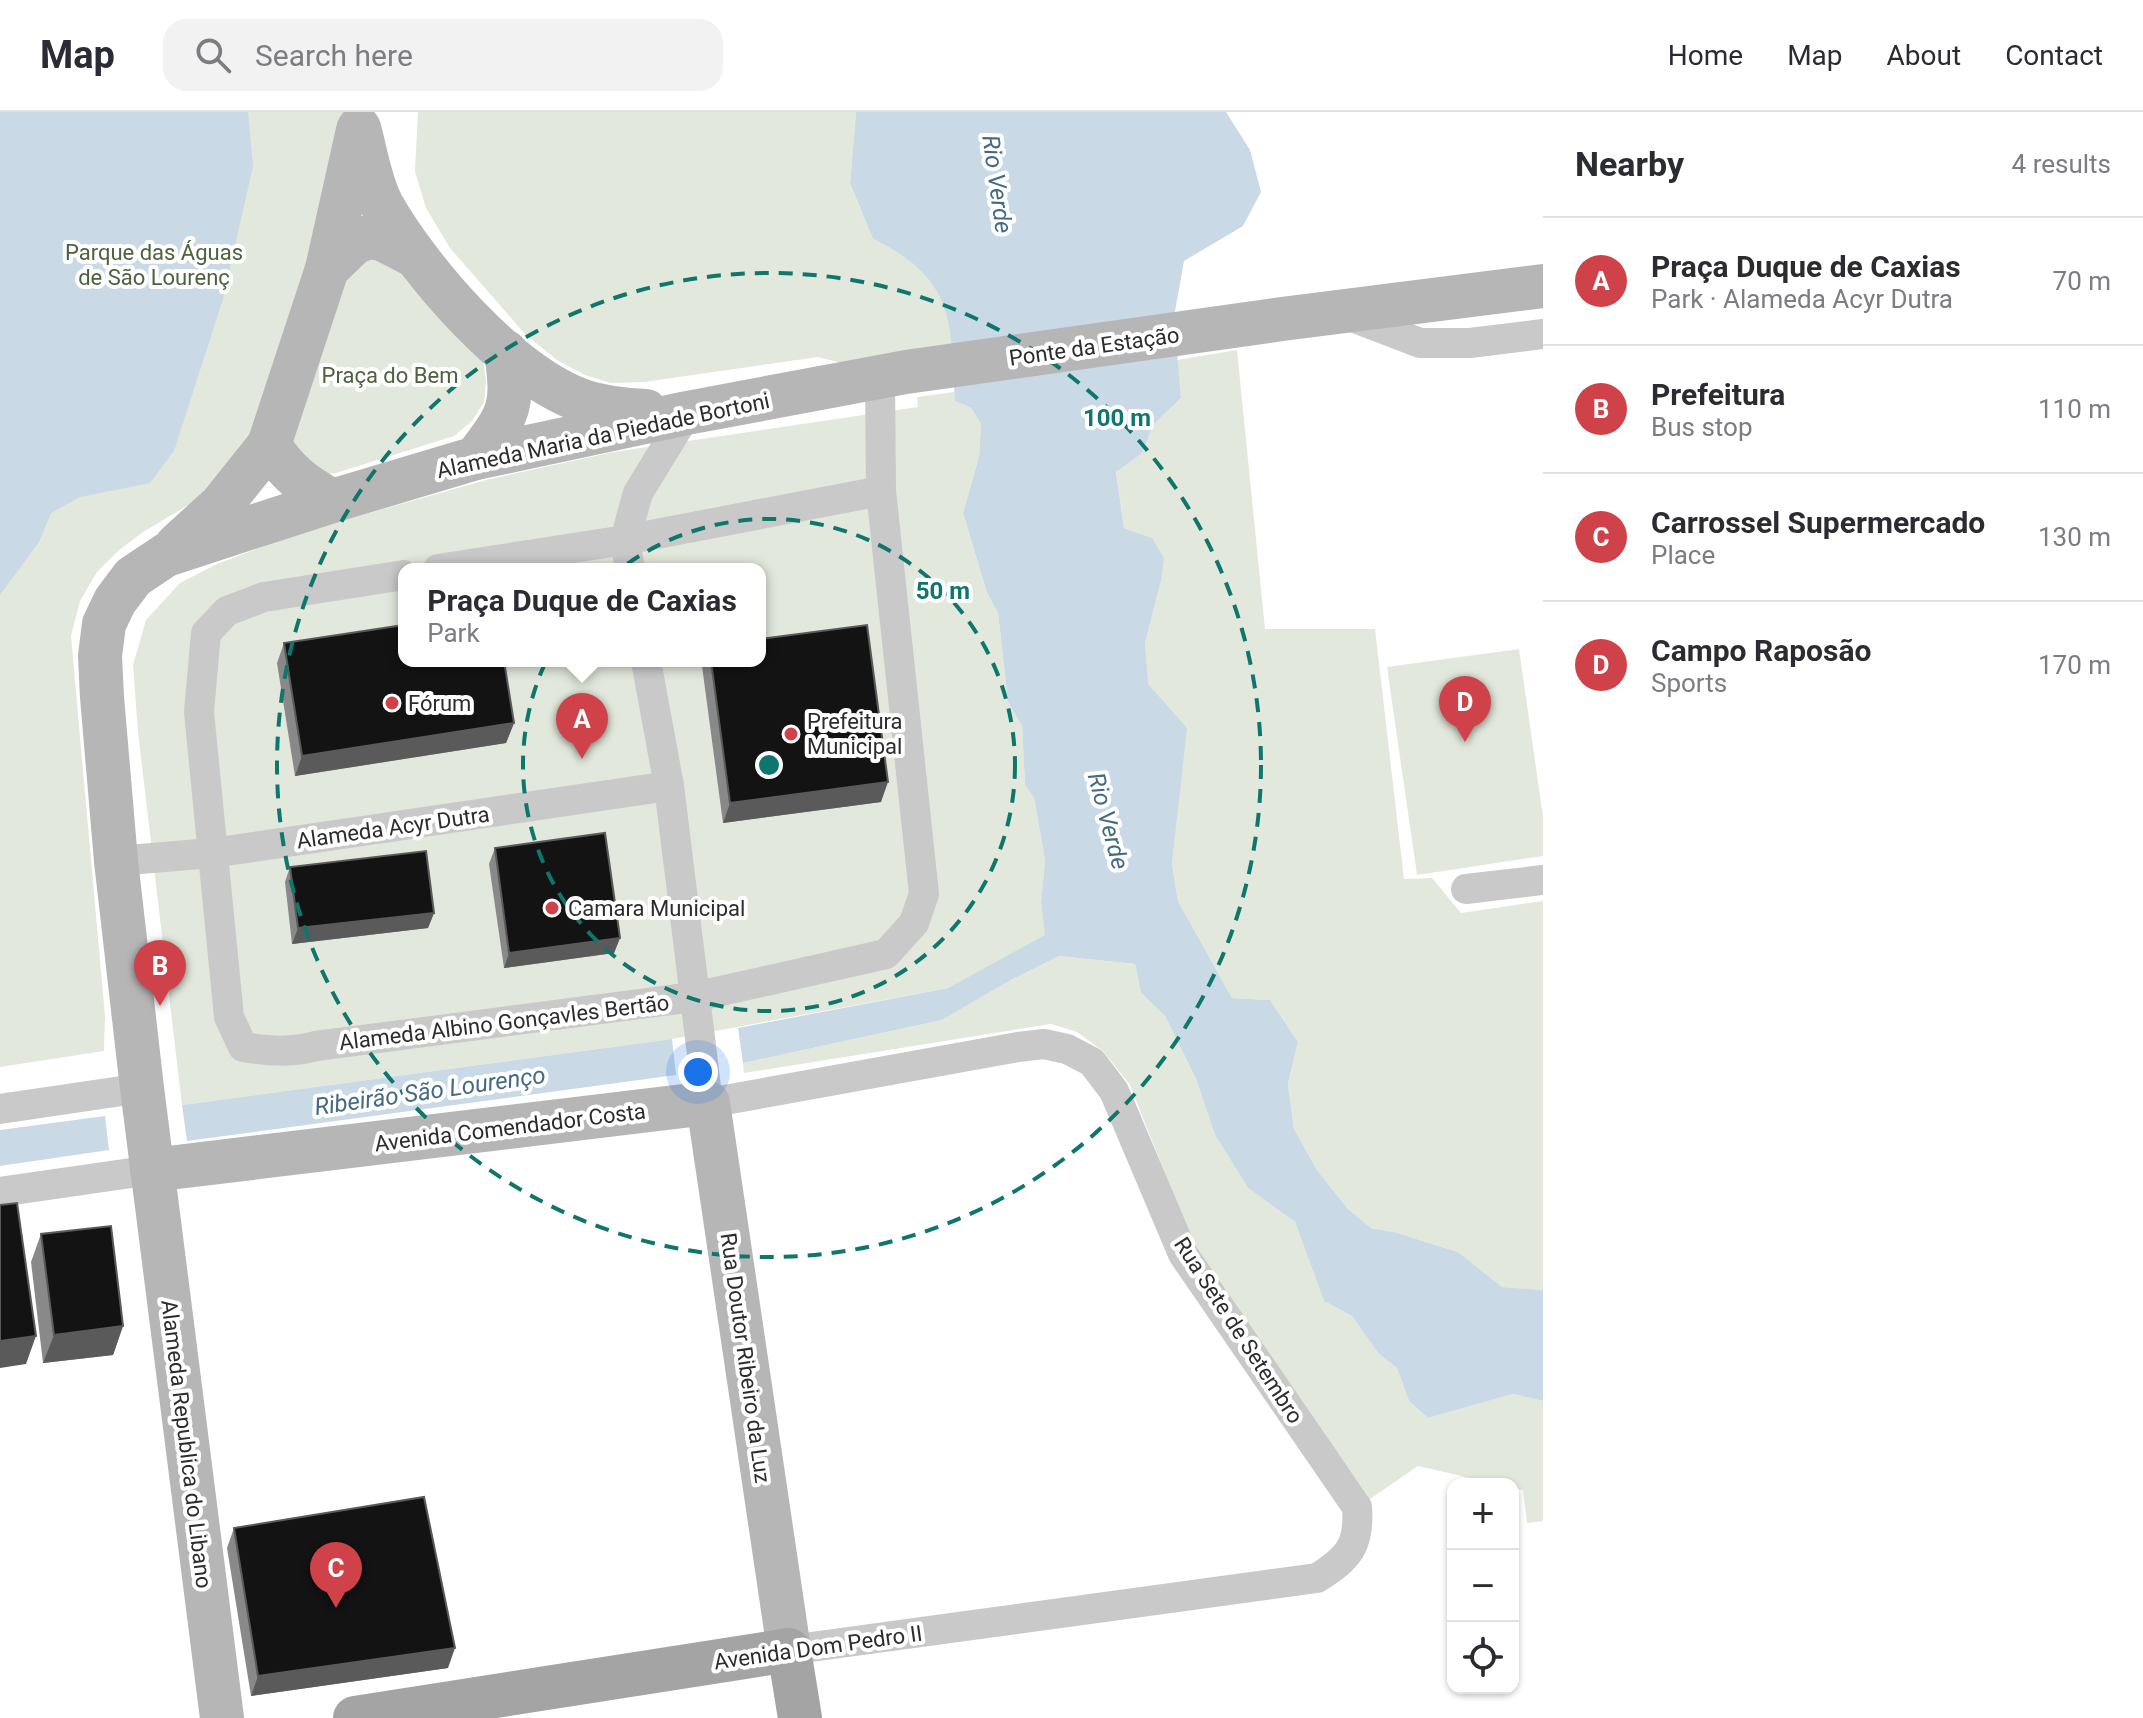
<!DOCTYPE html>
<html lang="en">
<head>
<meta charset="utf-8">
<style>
  :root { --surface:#fff; --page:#f2f2f3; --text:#2b2b33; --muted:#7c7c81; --line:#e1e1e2; --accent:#cf4249 }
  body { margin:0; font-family:Roboto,sans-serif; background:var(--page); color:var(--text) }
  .controls { position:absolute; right:24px; bottom:24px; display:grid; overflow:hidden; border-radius:16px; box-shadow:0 2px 6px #0004 }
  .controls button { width:72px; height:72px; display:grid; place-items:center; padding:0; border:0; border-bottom:2px solid var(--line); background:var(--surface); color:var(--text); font:40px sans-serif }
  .you { position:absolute; left:698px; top:960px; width:28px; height:28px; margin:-20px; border:6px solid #fff; border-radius:50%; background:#1a73e8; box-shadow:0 0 0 12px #1a73e833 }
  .badge { display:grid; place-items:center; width:52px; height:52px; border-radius:50%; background:var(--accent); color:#fff; font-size:26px; font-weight:700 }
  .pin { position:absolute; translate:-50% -66px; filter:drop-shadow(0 2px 4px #0008) }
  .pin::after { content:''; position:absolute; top:42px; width:28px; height:24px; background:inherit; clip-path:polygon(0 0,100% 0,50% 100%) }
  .popup { position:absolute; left:398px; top:451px; width:368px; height:104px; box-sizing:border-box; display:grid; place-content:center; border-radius:16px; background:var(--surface); filter:drop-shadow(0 2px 6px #0005); font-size:26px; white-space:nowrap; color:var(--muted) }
  .popup b { font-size:30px; color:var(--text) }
  .popup::after { content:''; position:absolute; left:50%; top:100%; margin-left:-16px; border:16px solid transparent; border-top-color:var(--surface) }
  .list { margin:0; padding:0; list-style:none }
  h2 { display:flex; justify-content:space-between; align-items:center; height:104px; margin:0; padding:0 32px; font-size:34px }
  h2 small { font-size:26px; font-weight:400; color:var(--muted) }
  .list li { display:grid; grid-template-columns:52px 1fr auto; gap:24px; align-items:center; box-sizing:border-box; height:128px; padding:0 32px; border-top:2px solid var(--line) }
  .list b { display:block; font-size:30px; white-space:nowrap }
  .list p { margin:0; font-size:26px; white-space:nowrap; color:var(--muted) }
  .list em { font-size:26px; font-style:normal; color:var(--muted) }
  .icon { flex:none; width:44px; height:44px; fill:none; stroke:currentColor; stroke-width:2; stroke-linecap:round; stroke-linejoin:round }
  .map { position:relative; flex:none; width:1543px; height:1606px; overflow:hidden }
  header { display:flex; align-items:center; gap:48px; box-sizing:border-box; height:112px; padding:0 40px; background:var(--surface); border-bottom:2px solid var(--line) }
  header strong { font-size:38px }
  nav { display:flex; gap:44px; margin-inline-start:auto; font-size:28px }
  .search { width:560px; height:72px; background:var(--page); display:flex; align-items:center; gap:20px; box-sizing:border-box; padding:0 28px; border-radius:24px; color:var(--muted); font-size:30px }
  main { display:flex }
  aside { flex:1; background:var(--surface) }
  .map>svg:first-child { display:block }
</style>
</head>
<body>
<header>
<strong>Map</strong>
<div class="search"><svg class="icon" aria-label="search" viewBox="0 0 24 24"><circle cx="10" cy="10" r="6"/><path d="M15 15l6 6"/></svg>Search here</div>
<nav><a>Home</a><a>Map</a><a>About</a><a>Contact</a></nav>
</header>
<main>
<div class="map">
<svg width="1543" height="1606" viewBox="0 0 1543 1606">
  <rect width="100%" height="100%" fill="#fff"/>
  <g fill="#e2e8db" fill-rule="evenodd">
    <path d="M0 0H345L331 82 244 340 200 386 143 420 118 439 97 460 80 489 71 524 105 904 104 939 0 955Z"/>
    <path d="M418 0H856L850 73 873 127C901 141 930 157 943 188 949 203 950 222 953 238L854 254 818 245 644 270 611 271 585 263 557 248 525 222 450 136 426 96 415 59Z"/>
    <path d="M387 144 483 248 486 269 484 290 472 309 454 324 336 361 321 363 284 339 348 148Z"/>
    <path d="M1237 238 1265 517H1375L1404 767 1432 766 1461 801 1543 789V1178L1502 1175 1458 1140 1394 1120 1371 1116 1348 1097 1317 1058 1294 1017 1288 972 1298 930 1270 888 1232 886 1178 789 1172 752 1186 616 1147 572 1145 531 1161 469 1151 426 1124 416 1116 359 1142 341 1154 312 1181 286 1177 248Z"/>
    <path d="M954 280 955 289 971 296 981 312 979 345 963 401 987 481 998 501 1008 590 1022 614 1025 673 1034 686 1045 748 1041 791 1046 824 948 876 672 927 182 993 138 620 133 553 146 508 180 471 217 452 301 420 490 367 614 340 918 295 917 285ZM404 457H760V549H404Z"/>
    <path d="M1519 537 1543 705V744L1417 763 1387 555Z"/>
    <path d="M1059 844 1135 852 1141 881 1165 904 1196 967 1215 1023 1248 1076 1295 1110 1324 1189 1352 1204 1378 1241 1397 1256 1409 1289 1428 1306 1513 1282 1543 1289V1409L1527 1411 1523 1378 1513 1376V1372H1497L1418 1354 1370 1387 1196 1140 1130 973 1103 939 1077 920 1051 912 744 961 743 951 942 908 1011 868Z"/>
  </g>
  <g fill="#c9dae6">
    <path d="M0 0H248L253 54 223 187 174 339 150 371 80 385 51 401 39 430 0 483Z"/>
    <path d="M856 0H1226L1250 38 1261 80 1243 114 1184 149 1174 205 1181 286 1154 312 1142 341 1116 360 1124 416 1152 426 1164 446 1161 469 1145 531 1148 572 1187 616 1172 752 1178 789 1232 886 1270 888 1298 930 1288 972 1294 1017 1317 1058 1348 1097 1371 1116 1394 1120 1458 1140 1502 1175 1543 1178V1289L1513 1282 1428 1306 1409 1289 1397 1256 1378 1241 1352 1204 1324 1189 1295 1110 1248 1076 1215 1023 1196 967 1165 904 1141 881 1135 852 1059 844 1011 868 942 908 743 951 738 916 948 876 1045 823 1041 791 1045 748 1034 686 1025 673 1022 614 1008 590 998 501 987 481 963 401 979 345 981 312 971 296 955 289C951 207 954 166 873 127L850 72Z"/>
    <path d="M672 927 676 963 187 1029 182 993Z"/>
    <path d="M105 1004 109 1038 0 1054V1018Z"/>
  </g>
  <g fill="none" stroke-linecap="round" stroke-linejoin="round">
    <g stroke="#c9c9c9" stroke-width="30">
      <path d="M1347 203 1420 231H1470L1543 222"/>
      <path d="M438 457 625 428 881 379"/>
      <path d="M630 457 625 428 638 381 687 301"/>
      <path d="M404 463 264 485 227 499 206 521 199 600 229 905 243 935C269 939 291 941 316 934L694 885 886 842 914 811 924 782 881 379 880 265"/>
      <path d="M646 549 669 674 708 991 1018 935 1044 932 1067 937 1092 950 1114 979 1183 1142 1357 1395C1360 1433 1349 1446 1317 1466L789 1538"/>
      <path d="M116 749 212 741 669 674"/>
      <path d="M1466 777 1543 768"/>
      <path d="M0 997 142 976"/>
      <path d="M0 1080 152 1058"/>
    </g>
    <g stroke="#b6b6b6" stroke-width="44">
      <path d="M359 16C366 41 370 70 382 93 419 159 512 267 586 290 605 296 626 298 646 299"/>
      <path d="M327 157 358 18"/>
      <path d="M269 333C288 361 302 372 332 389"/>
      <path d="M476 346C510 301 514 296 506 240"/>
      <path d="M177 433 221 393 269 333 327 157 354 131 368 125 382 127 415 144"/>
      <path d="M152 1058 708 991 789 1538"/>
      <path d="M222 1606 142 976 116 749 102 585 100 544 104 512 115 489 133 465 166 443 332 389 476 346 687 301 906 260 1282 207 1543 174"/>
    </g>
    <path stroke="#a4a4a4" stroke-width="44" d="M355 1606 789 1538 800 1606"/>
  </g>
  <g fill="#898989">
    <path d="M284 531 514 611 506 631 295 664 277 551Z"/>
    <path d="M704 549H760L881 690 723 711 702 554Z"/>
    <path d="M495 736 620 826 614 841 504 856 489 752Z"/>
    <path d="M290 755 434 801 428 816 292 832 285 770Z"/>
    <path d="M41 1122 123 1214 113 1243 43 1251 31 1150Z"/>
    <path d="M234 1416 448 1556 251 1584 227 1436Z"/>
  </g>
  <g fill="#5a5a5a">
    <path d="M514 611 506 631 295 664 302 644Z"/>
    <path d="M888 670 881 690 723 711 730 691Z"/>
    <path d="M434 801 428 816 292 832 298 816Z"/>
    <path d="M620 826 614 841 504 856 509 841Z"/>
    <path d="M123 1214 113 1243 43 1251 54 1223Z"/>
    <path d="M36 1224 26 1252 0 1256V1229Z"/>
    <path d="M455 1536 448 1556 251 1584 258 1564Z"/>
  </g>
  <g fill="#131313" stroke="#5a5a5a" stroke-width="2">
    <path d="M404 513V549H504L514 611 302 644 284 531Z"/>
    <path d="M867 513 888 670 730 691 711 549H760V527Z"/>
    <path d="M605 721 620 826 509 841 495 736Z"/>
    <path d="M426 739 434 801 298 816 290 755Z"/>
    <path d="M17 1091 36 1224 0 1229V1093Z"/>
    <path d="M111 1114 123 1214 54 1223 41 1122Z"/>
    <path d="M424 1385 455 1536 258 1564 234 1416Z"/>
  </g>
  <g fill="none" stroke="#0f766e" stroke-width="4" stroke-dasharray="14 10">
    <circle cx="769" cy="653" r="246"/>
    <circle cx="769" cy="653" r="492"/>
  </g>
  <g fill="#cf4249" stroke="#fff" stroke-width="3">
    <circle cx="392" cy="591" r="8"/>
    <circle cx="791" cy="622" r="8"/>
    <circle cx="552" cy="796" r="8"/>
  </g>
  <g text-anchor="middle" stroke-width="8" stroke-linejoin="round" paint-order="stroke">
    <g font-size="22" fill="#4e613f" stroke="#fff">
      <text x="154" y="148">Parque das Águas<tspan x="154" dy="25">de São Lourenç</tspan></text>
      <text x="390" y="271">Praça do Bem</text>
    </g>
    <g font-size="22" fill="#2c2c2c" stroke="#fff">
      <text transform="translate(1094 234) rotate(-8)" y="8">Ponte da Estação</text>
      <text transform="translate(603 323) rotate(-12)" y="8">Alameda Maria da Piedade Bortoni</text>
      <text transform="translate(393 715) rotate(-8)" y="8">Alameda Acyr Dutra</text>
      <text transform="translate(504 910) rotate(-7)" y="8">Alameda Albino Gonçavles Bertão</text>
      <text transform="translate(510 1015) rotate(-7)" y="8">Avenida Comendador Costa</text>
      <text transform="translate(1239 1218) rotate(57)" y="8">Rua Sete de Setembro</text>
      <text transform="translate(746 1246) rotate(82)" y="8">Rua Doutor Ribeiro da Luz</text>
      <text transform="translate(187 1332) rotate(83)" y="8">Alameda Republica do Libano</text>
      <text transform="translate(818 1535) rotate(-8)" y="8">Avenida Dom Pedro II</text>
    </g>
    <g font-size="22" fill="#2c2c2c" stroke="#fff" text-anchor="start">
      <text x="408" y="599">Fórum</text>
      <text x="807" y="617">Prefeitura<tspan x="807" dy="25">Municipal</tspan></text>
      <text x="568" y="804">Camara Municipal</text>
    </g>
    <g font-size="24" font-style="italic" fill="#446a83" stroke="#fff">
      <text transform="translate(997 72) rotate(82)" y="8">Rio Verde</text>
      <text transform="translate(1108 709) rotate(75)" y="8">Rio Verde</text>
      <text transform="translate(430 979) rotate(-8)" y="8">Ribeirão São Lourenço</text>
    </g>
  </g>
  <circle cx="769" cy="653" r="12" fill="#0f766e" stroke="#fff" stroke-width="4"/>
  <g font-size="24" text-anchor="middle" font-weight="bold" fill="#0f766e" stroke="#fff" stroke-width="8" stroke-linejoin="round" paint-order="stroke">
    <text x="1117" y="314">100 m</text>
    <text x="943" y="487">50 m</text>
  </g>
</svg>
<div class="controls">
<button>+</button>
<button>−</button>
<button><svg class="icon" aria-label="locate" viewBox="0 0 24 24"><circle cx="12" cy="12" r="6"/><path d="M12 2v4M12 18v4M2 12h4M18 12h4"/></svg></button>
</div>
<div class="you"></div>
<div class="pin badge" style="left:582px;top:647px">A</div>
<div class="popup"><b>Praça Duque de Caxias</b>Park</div>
<div class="pin badge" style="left:160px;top:894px">B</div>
<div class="pin badge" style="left:336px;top:1496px">C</div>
<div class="pin badge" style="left:1465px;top:630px">D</div>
</div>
<aside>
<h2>Nearby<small>4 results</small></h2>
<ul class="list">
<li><span class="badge">A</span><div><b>Praça Duque de Caxias</b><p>Park · Alameda Acyr Dutra</p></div><em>70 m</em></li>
<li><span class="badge">B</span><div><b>Prefeitura</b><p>Bus stop</p></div><em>110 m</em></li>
<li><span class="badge">C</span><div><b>Carrossel Supermercado</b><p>Place</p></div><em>130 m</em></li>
<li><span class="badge">D</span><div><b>Campo Raposão</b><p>Sports</p></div><em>170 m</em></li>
</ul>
</aside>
</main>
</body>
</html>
